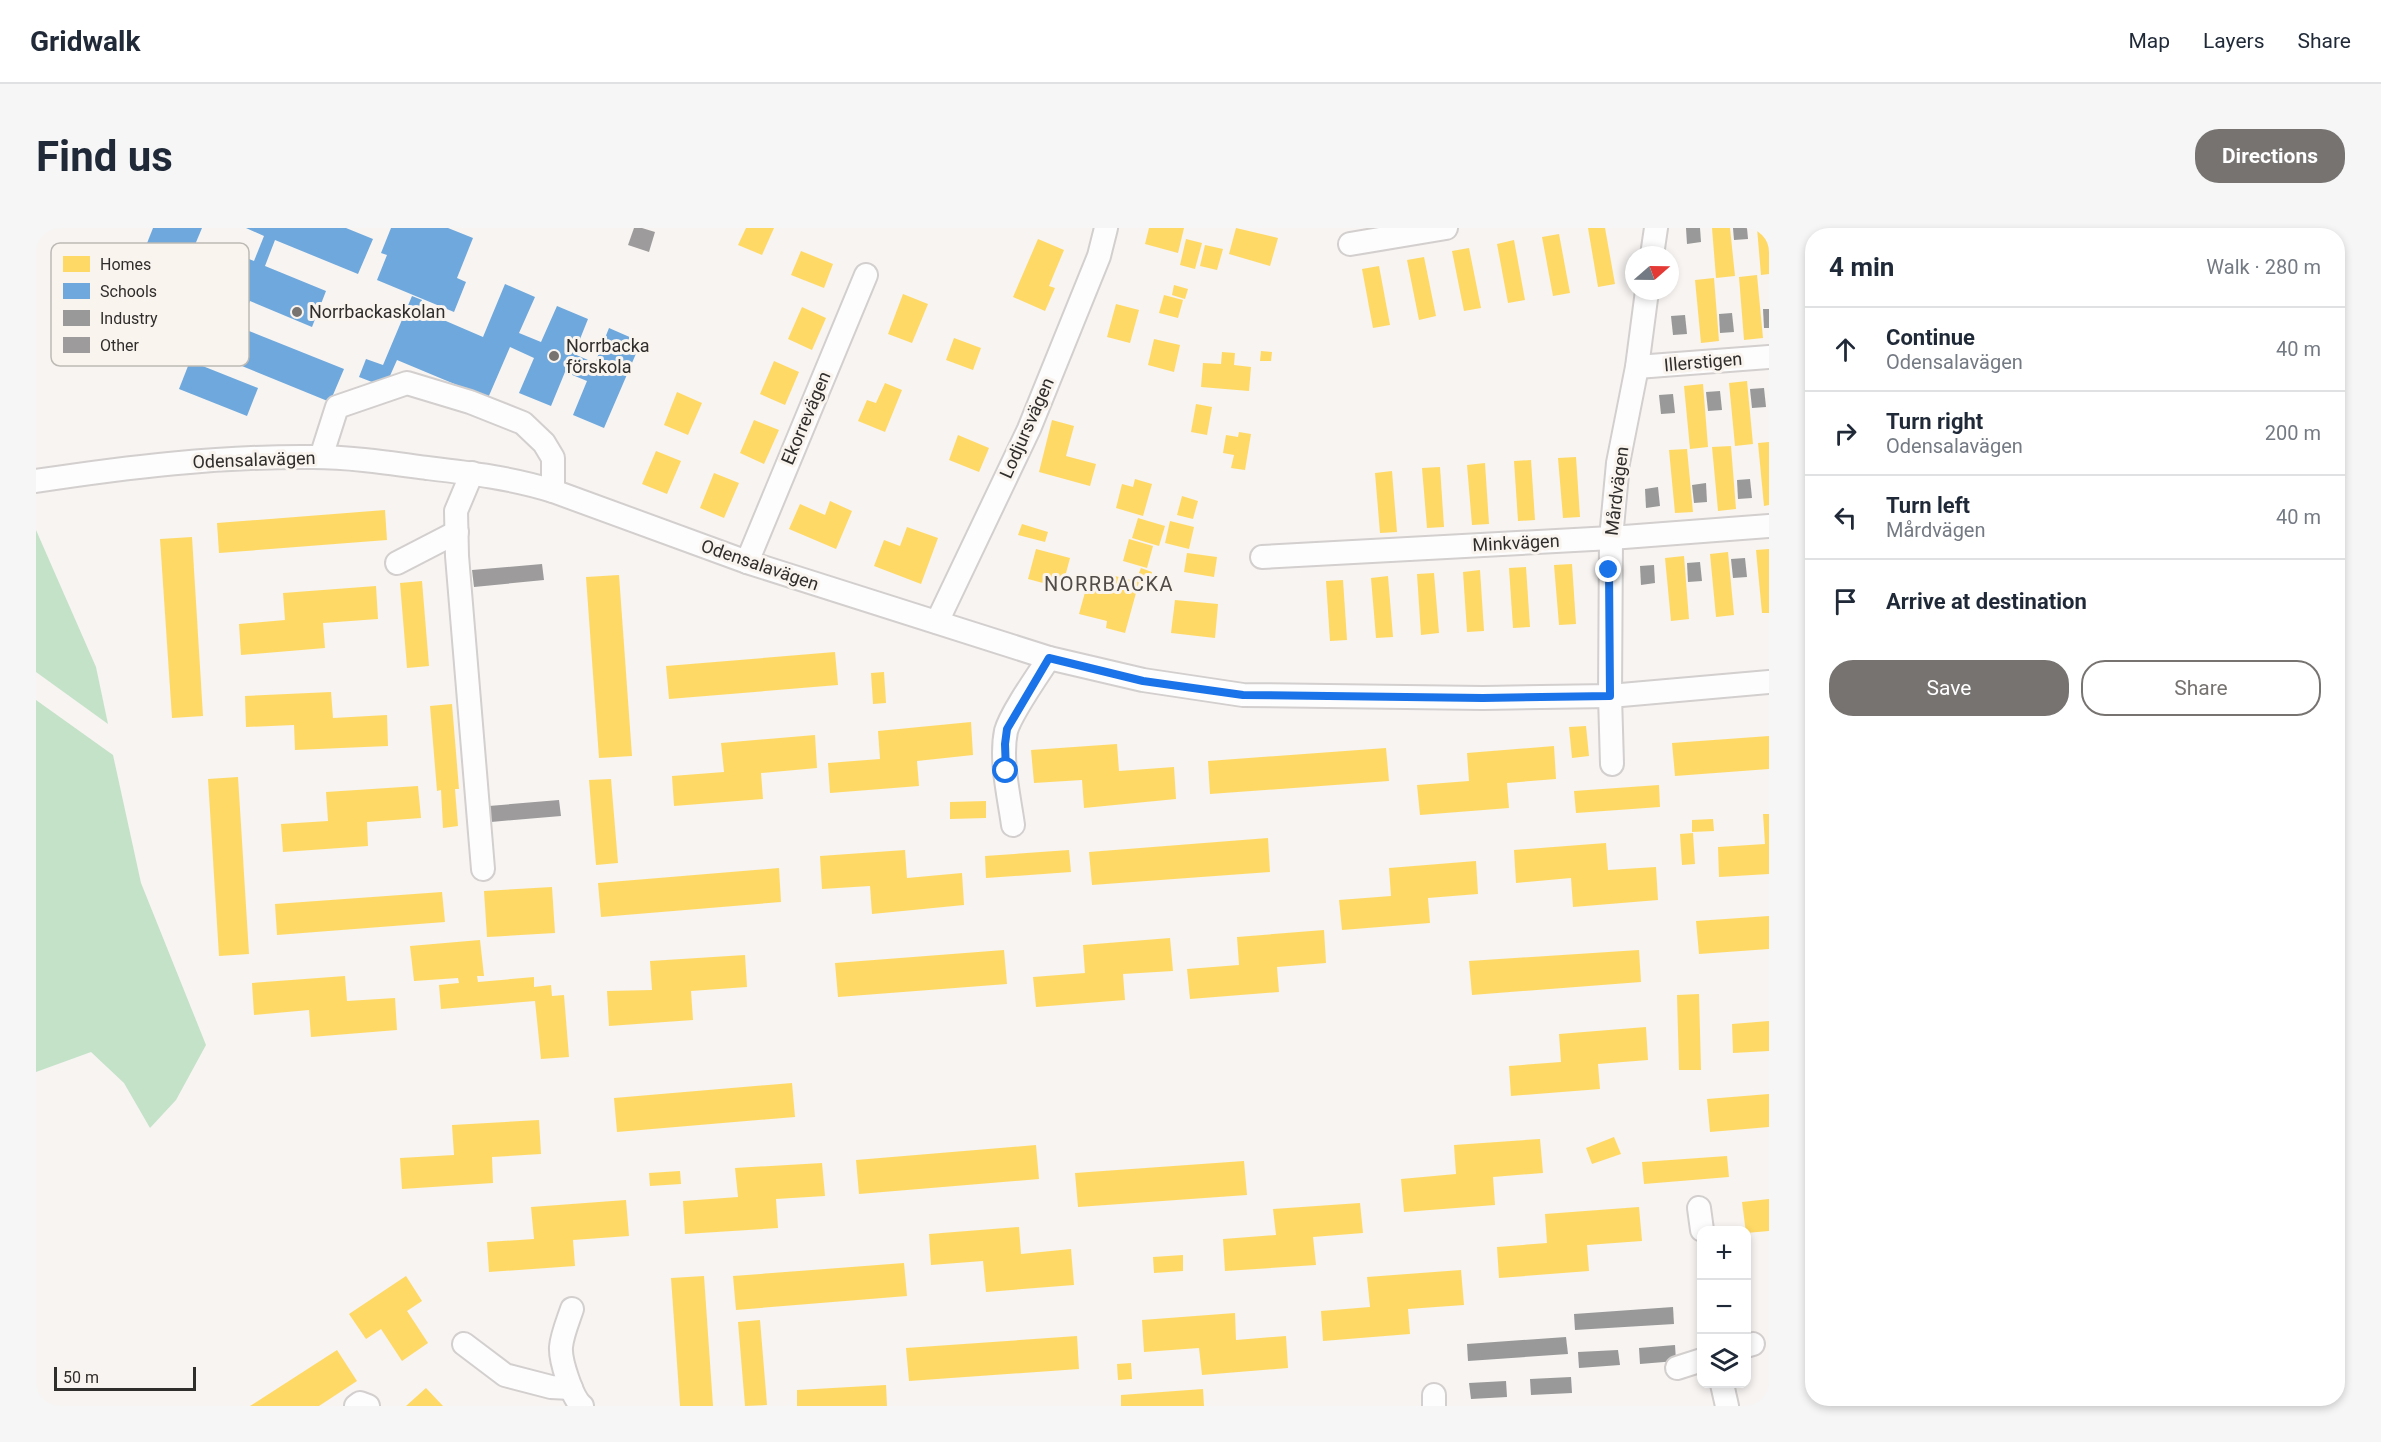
<!DOCTYPE html>
<html lang="en">
<head>
<meta charset="utf-8">
<style>
  :root { --surface:#fff; --page:#f6f6f7; --text:#1f2937; --muted:#747a83; --line:#e0e1e3; --accent:#767371 }
  body { margin:0; font-family:Roboto,sans-serif; background:var(--page); color:var(--text) }
  .controls { position:absolute; right:18px; bottom:18px; display:grid; overflow:hidden; border-radius:12px; box-shadow:0 3px 9px #0003 }
  .controls button { width:54px; height:54px; display:grid; place-items:center; padding:0; border:0; border-bottom:2px solid var(--line); background:var(--surface); color:var(--text); font:30px sans-serif }
  .compass { position:absolute; left:1589px; top:18px; width:54px; height:54px; border-radius:50%; background:var(--surface); box-shadow:0 3px 9px #0003; rotate:70deg }
  .scale { position:absolute; left:18px; bottom:15px; width:142px; box-sizing:border-box; padding-left:6px; border:3px solid #302e2c; border-top:0; font-size:16px; line-height:21px; white-space:nowrap; color:#302e2c; -webkit-text-stroke:4px #faf4ef; paint-order:stroke }
  .stop { position:absolute; width:18px; height:18px; margin:-14px; border:4px solid #1a73e8; border-radius:50%; background:#fff }
  .stop.end { background:#1a73e8; border-color:#fff; box-shadow:0 2px 6px #0008 }
  .list { margin:0; padding:0; list-style:none }
  h2 { display:flex; justify-content:space-between; align-items:center; height:78px; margin:0; padding:0 24px; font-size:26px }
  h2 small { font-size:20px; font-weight:400; color:var(--muted) }
  .list li { display:grid; grid-template-columns:39px 1fr auto; gap:18px; align-items:center; box-sizing:border-box; height:84px; padding:0 24px; border-top:2px solid var(--line) }
  .list b { display:block; font-size:22px; white-space:nowrap }
  .list p { margin:0; font-size:20px; white-space:nowrap; color:var(--muted) }
  .list em { font-size:20px; font-style:normal; color:var(--muted) }
  .actions { display:flex; gap:12px; padding:18px 24px }
  .actions a { flex:1; padding:14px 0; border:2px solid var(--accent); border-radius:24px; text-align:center; font-size:21px; color:var(--accent) }
  .actions .main { background:var(--accent); color:#fff }
  .icon { flex:none; width:33px; height:33px; fill:none; stroke:currentColor; stroke-width:2; stroke-linecap:round; stroke-linejoin:round }
  .map { position:relative; flex:none; width:1733px; height:1178px; overflow:hidden; border-radius:24px }
  header { display:flex; align-items:center; gap:36px; box-sizing:border-box; height:84px; padding:0 30px; background:var(--surface); border-bottom:2px solid var(--line) }
  header strong { font-size:28px }
  nav { display:flex; gap:33px; margin-inline-start:auto; font-size:21px }
  .intro { display:flex; align-items:center; justify-content:space-between; box-sizing:border-box; height:144px; padding:0 36px }
  h1 { margin:0; font-size:42px }
  .button { padding:15px 27px; border-radius:24px; background:var(--accent); color:#fff; font-size:21px; font-weight:700 }
  main { display:flex; gap:36px; padding:0 36px }
  aside { flex:1; background:var(--surface); border-radius:24px; box-shadow:0 3px 9px #0003 }
  .map>svg:first-child { display:block }
</style>
</head>
<body>
<header>
<strong>Gridwalk</strong>
<nav><a>Map</a><a>Layers</a><a>Share</a></nav>
</header>
<div class="intro"><h1>Find us</h1><a class="button">Directions</a></div>
<main>
<div class="map">
<svg width="1733" height="1178" viewBox="0 0 1733 1178">
  <rect width="100%" height="100%" fill="#f7f4f2"/>
  <g fill="#c4e2c8">
    <path d="M0 302 60 439 72 496 0 444Z"/>
    <path d="M0 472 77 527 105 655 170 817 140 872 114 900 88 855 55 824 0 844Z"/>
  </g>
  <g fill="#ffd966">
    <path d="M710 0H738L726 27 702 17Z"/>
    <path d="M1113 0H1148L1142 25 1109 16Z"/>
    <path d="M1200 0 1242 10 1234 38 1193 26Z"/>
    <path d="M1552 0H1569L1579 56 1562 59Z"/>
    <path d="M1676 0H1694L1699 48 1680 50Z"/>
    <path d="M1721 0H1733V46L1725 47Z"/>
    <path d="M1523 6 1534 65 1517 68 1506 9Z"/>
    <path d="M1002 11 1028 22 1013 58 1019 60 1009 83 977 69Z"/>
    <path d="M1150 11 1166 15 1159 41 1144 37Z"/>
    <path d="M1478 12 1489 72 1472 75 1461 16Z"/>
    <path d="M1169 17 1187 21 1181 42 1164 38Z"/>
    <path d="M1433 20 1445 80 1428 83 1416 23Z"/>
    <path d="M765 23 797 36 788 60 755 47Z"/>
    <path d="M1388 29 1400 88 1383 92 1371 32Z"/>
    <path d="M1343 38 1354 97 1337 100 1326 41Z"/>
    <path d="M1721 47 1727 110 1708 112 1703 49Z"/>
    <path d="M1678 50 1683 113 1665 115 1659 52Z"/>
    <path d="M1138 57 1152 61 1149 71 1136 67Z"/>
    <path d="M867 66 892 76 876 115 852 106Z"/>
    <path d="M1128 67 1147 72 1142 90 1123 85Z"/>
    <path d="M1080 76 1103 82 1094 115 1071 109Z"/>
    <path d="M766 79 790 90 776 122 752 111Z"/>
    <path d="M918 110 945 120 937 142 910 132Z"/>
    <path d="M1118 111 1144 117 1138 144 1112 137Z"/>
    <path d="M1225 123 1236 124 1235 133H1224Z"/>
    <path d="M1186 124 1199 125 1198 137 1215 139 1213 163 1165 159 1167 135 1185 136Z"/>
    <path d="M738 133 763 144 749 177 724 166Z"/>
    <path d="M1711 153 1717 216 1699 218 1693 155Z"/>
    <path d="M849 155 866 162 849 204 822 193 831 172 840 175Z"/>
    <path d="M1667 156 1672 219 1654 221 1648 158Z"/>
    <path d="M641 164 666 175 652 207 628 197Z"/>
    <path d="M1160 176 1176 179 1171 207 1155 204Z"/>
    <path d="M718 192 743 202 728 236 704 225Z"/>
    <path d="M1016 192 1038 198 1030 228 1060 236 1054 258 1003 244Z"/>
    <path d="M1203 204 1215 206 1209 242 1195 240 1198 227 1187 225 1190 207 1202 209Z"/>
    <path d="M922 207 953 220 943 244 913 232Z"/>
    <path d="M1733 214V277L1728 278 1722 215Z"/>
    <path d="M1695 218 1700 281 1682 283 1676 219Z"/>
    <path d="M1651 221 1657 284 1639 285 1633 222Z"/>
    <path d="M620 223 645 233 631 266 606 256Z"/>
    <path d="M1540 229 1544 289 1527 290 1522 230Z"/>
    <path d="M1495 232 1499 292 1482 293 1478 233Z"/>
    <path d="M1449 235 1453 296 1436 297 1431 237Z"/>
    <path d="M1404 239 1408 299 1391 300 1386 240Z"/>
    <path d="M1356 243 1361 304 1344 305 1339 245Z"/>
    <path d="M678 245 703 255 688 290 664 280Z"/>
    <path d="M1099 251 1116 256 1107 288 1080 280 1086 256 1097 259Z"/>
    <path d="M1146 268 1162 273 1157 291 1141 287Z"/>
    <path d="M794 273 816 283 800 321 753 301 764 276 789 287Z"/>
    <path d="M349 282 351 312 183 325 181 295Z"/>
    <path d="M1102 290 1129 298 1123 318 1096 310Z"/>
    <path d="M1134 293 1158 299 1153 321 1129 315Z"/>
    <path d="M986 296 1012 304 1009 314 982 307Z"/>
    <path d="M871 299 902 310 885 356 838 338 848 312 864 318Z"/>
    <path d="M156 309 167 488 136 490 124 311Z"/>
    <path d="M1093 311 1117 318 1111 340 1087 333Z"/>
    <path d="M1000 321 1034 330 1026 360 992 351Z"/>
    <path d="M1733 321V385H1726L1720 322Z"/>
    <path d="M1692 324 1698 387 1680 389 1674 326Z"/>
    <path d="M1151 325 1181 329 1178 349 1148 344Z"/>
    <path d="M1648 328 1653 391 1635 393 1629 330Z"/>
    <path d="M1536 336 1540 396 1523 397 1518 337Z"/>
    <path d="M1490 339 1494 399 1477 400 1473 340Z"/>
    <path d="M1105 340 1116 344 1112 357 1100 352Z"/>
    <path d="M1444 342 1448 403 1431 404 1427 344Z"/>
    <path d="M1398 345 1403 405 1385 407 1381 346Z"/>
    <path d="M583 347 596 528 563 530 550 349Z"/>
    <path d="M1075 347 1103 354 1089 405 1070 400 1071 393 1043 386 1051 357 1071 362Z"/>
    <path d="M1352 348 1357 409 1340 410 1335 350Z"/>
    <path d="M1307 352 1311 412 1294 413 1290 353Z"/>
    <path d="M386 353 393 438 371 440 364 355Z"/>
    <path d="M340 358 342 391 287 395 289 420 205 427 203 396 249 392 247 365Z"/>
    <path d="M1139 372 1182 376 1179 410 1135 405Z"/>
    <path d="M799 424 802 457 633 471 630 438Z"/>
    <path d="M848 444 850 475 837 476 835 445Z"/>
    <path d="M295 464 297 490 351 487 352 518 259 522 258 497 210 499 209 468Z"/>
    <path d="M416 476 423 561H419L422 598 407 600 405 562 401 563 394 478Z"/>
    <path d="M935 494 937 527 881 533 883 558 794 565 792 535 844 531 842 503Z"/>
    <path d="M1550 498 1553 528 1536 530 1533 499Z"/>
    <path d="M779 507 781 540 725 545 727 571 638 578 636 548 688 544 685 515Z"/>
    <path d="M1733 508V541L1639 548 1636 515Z"/>
    <path d="M1081 516 1083 543 1138 539 1140 571 1048 580 1046 552 998 555 995 522Z"/>
    <path d="M1518 518 1520 551 1471 555 1473 580 1384 587 1381 557 1433 553 1431 525Z"/>
    <path d="M1350 520 1353 553 1174 566 1172 533Z"/>
    <path d="M202 549 213 726 183 728 172 551Z"/>
    <path d="M575 551 582 635 560 637 553 552Z"/>
    <path d="M1623 557 1624 579 1540 585 1538 563Z"/>
    <path d="M382 558 385 590 331 594 332 618 247 624 245 596 292 593 290 564Z"/>
    <path d="M950 573V590L914 591V574Z"/>
    <path d="M1727 586H1733V646L1683 649 1682 619 1729 616Z"/>
    <path d="M1677 591 1678 603 1656 604V592Z"/>
    <path d="M1657 605 1659 636 1646 637 1644 606Z"/>
    <path d="M1232 610 1234 644 1056 657 1053 624Z"/>
    <path d="M1570 615 1572 642 1620 639 1622 672 1537 679 1535 650 1480 655 1478 622Z"/>
    <path d="M869 622 871 650 926 645 928 677 836 686 834 658 786 661 784 628Z"/>
    <path d="M1033 622 1035 644 950 650 949 628Z"/>
    <path d="M1440 633 1442 666 1392 670 1394 695 1306 702 1303 672 1355 668 1353 640Z"/>
    <path d="M743 640 745 674 565 689 562 655Z"/>
    <path d="M516 659 519 705 451 709 448 663Z"/>
    <path d="M406 664 409 694 241 707 239 676Z"/>
    <path d="M1733 688V721L1663 726 1660 693Z"/>
    <path d="M1288 702 1290 735 1241 739 1243 764 1154 771 1151 741 1203 737 1201 709Z"/>
    <path d="M1134 710 1137 743 1087 746 1089 772 1000 779 997 749 1049 745 1047 717Z"/>
    <path d="M444 712 448 748H441L442 754 498 749V759L515 757 516 768 528 767 533 829 505 831 499 773 405 781 403 757 423 755 422 750 378 753 374 718Z"/>
    <path d="M968 722 971 756 802 769 799 735Z"/>
    <path d="M1603 722 1605 754 1436 767 1433 733Z"/>
    <path d="M709 727 711 759 655 763 657 792 573 798 571 763 616 762 614 733Z"/>
    <path d="M309 748 311 773 359 770 361 802 275 809 273 782 218 787 216 755Z"/>
    <path d="M1663 766 1665 842H1643L1641 767Z"/>
    <path d="M1733 793V823L1697 825 1696 796Z"/>
    <path d="M1610 799 1612 832 1562 836 1564 861 1475 868 1473 838 1525 834 1523 806Z"/>
    <path d="M756 855 759 889 581 904 578 870Z"/>
    <path d="M1733 866V899L1674 904 1671 871Z"/>
    <path d="M503 892 505 926 456 929 457 955 366 961 364 930 418 927 416 897Z"/>
    <path d="M1578 909 1585 926 1556 936 1550 920Z"/>
    <path d="M1504 911 1507 945 1457 949 1459 977 1368 984 1365 951 1420 946 1418 917Z"/>
    <path d="M1000 917 1003 951 823 966 820 932Z"/>
    <path d="M1691 928 1693 949 1608 956 1606 934Z"/>
    <path d="M1208 933 1211 967 1042 979 1039 945Z"/>
    <path d="M786 935 789 968 740 971 742 1000 649 1006 647 973 702 969 699 940Z"/>
    <path d="M644 943 645 956 614 958 613 945Z"/>
    <path d="M1733 971V1003L1710 1005 1706 974Z"/>
    <path d="M590 972 593 1008 537 1012 539 1038 453 1044 451 1014 498 1011 495 979Z"/>
    <path d="M1324 975 1327 1005 1277 1009 1280 1037 1189 1043 1187 1011 1240 1007 1237 981Z"/>
    <path d="M1603 979 1606 1013 1551 1017 1553 1043 1463 1050 1461 1019 1511 1015 1509 986Z"/>
    <path d="M983 999 985 1026 1035 1021 1038 1057 950 1064 947 1033 895 1037 893 1006Z"/>
    <path d="M1147 1027V1043L1118 1045 1117 1029Z"/>
    <path d="M868 1035 871 1068 700 1082 697 1048Z"/>
    <path d="M1425 1042 1428 1077 1372 1081 1374 1106 1287 1113 1285 1083 1334 1079 1331 1049Z"/>
    <path d="M370 1048 386 1073 371 1083 392 1115 366 1133 345 1101 330 1111 313 1086Z"/>
    <path d="M668 1048 677 1178H644L635 1050Z"/>
    <path d="M1199 1085 1200 1112 1250 1108 1252 1140 1166 1147 1163 1120 1108 1124 1106 1092Z"/>
    <path d="M724 1092 731 1177 709 1178 702 1094Z"/>
    <path d="M1041 1108 1043 1141 873 1153 870 1120Z"/>
    <path d="M301 1122 321 1153 283 1178H214Z"/>
    <path d="M1095 1135 1096 1151 1082 1152 1081 1136Z"/>
    <path d="M850 1157 851 1178H761V1162Z"/>
    <path d="M390 1160 407 1178H370Z"/>
    <path d="M1167 1161 1168 1178H1085V1167Z"/>
  </g>
  <g fill="#6fa8dc">
    <path d="M117 0H166L143 55 102 38Z"/>
    <path d="M210 0H310L337 11 322 46 239 12 229 38 290 63 276 99 214 73 203 99 308 141 294 174 125 105 138 72 192 94 203 69 183 61 198 25 218 33 228 8Z"/>
    <path d="M355 0H412L437 10 421 50 430 54 418 84 341 52 351 27 345 25Z"/>
    <path d="M469 56 499 69 483 105 505 114 521 78 552 91 538 126 559 135 573 100 605 114 568 200 537 187 551 153 529 144 515 178 483 165 498 130 474 119 452 170 361 132 349 159 323 149 330 131 347 137 376 68 386 72 382 81 447 109Z"/>
    <path d="M154 133 222 160 211 188 143 161Z"/>
  </g>
  <g fill="#999">
    <path d="M1650 0H1664L1665 14 1651 16Z"/>
    <path d="M1697 0H1711L1712 11 1698 12Z"/>
    <path d="M1727 81H1733V100H1728Z"/>
    <path d="M1696 85 1698 104 1684 105 1683 86Z"/>
    <path d="M1649 87 1651 106 1637 107 1635 88Z"/>
    <path d="M1728 160 1730 179 1716 180 1714 161Z"/>
    <path d="M1684 163 1686 182 1672 183 1670 164Z"/>
    <path d="M1637 166 1639 185 1625 186 1623 167Z"/>
    <path d="M1714 251 1716 270 1702 271 1701 252Z"/>
    <path d="M1670 255 1671 274 1658 275 1656 257Z"/>
    <path d="M1622 259 1624 278 1610 280 1609 261Z"/>
    <path d="M1709 330 1711 349 1697 350 1695 331Z"/>
    <path d="M1664 334 1666 353 1652 354 1651 335Z"/>
    <path d="M1618 337 1619 355 1605 357 1604 338Z"/>
    <path d="M1637 1079 1638 1096 1539 1102 1538 1086Z"/>
    <path d="M1530 1109 1532 1126 1432 1133 1431 1116Z"/>
    <path d="M1639 1117 1640 1133 1604 1136 1603 1120Z"/>
    <path d="M1582 1122 1584 1137 1543 1140 1542 1124Z"/>
    <path d="M1535 1149 1536 1165 1495 1167 1494 1151Z"/>
    <path d="M1470 1153 1471 1169 1435 1171 1433 1155Z"/>
  </g>
  <g fill="#9d9b9c">
    <path d="M598 0H606L619 4 613 24 592 17Z"/>
    <path d="M506 336 508 352 438 359 436 342Z"/>
    <path d="M523 572 525 588 455 594 453 578Z"/>
  </g>
  <g fill="none" stroke-linecap="round" stroke-linejoin="round">
    <g stroke="#d2cfce" stroke-width="26">
      <g id="minor">
        <path d="M1314 16 1410 0"/>
        <path d="M1616 27 1620 0"/>
        <path d="M1601 139 1733 129"/>
        <path d="M285 229 301 179 371 155 434 174 487 195 508 215 517 230V263"/>
        <path d="M436 245 420 283 421 328 447 641"/>
        <path d="M0 253C92 239 184 228 277 229 315 229 354 235 391 240 433 245 476 250 517 263L711 334 1013 430 1107 452 1207 467 1447 470 1574 468 1733 454"/>
        <path d="M1226 329 1575 310 1733 298"/>
        <path d="M711 334 830 47"/>
        <path d="M361 335 421 304"/>
        <path d="M901 394 993 201 1063 28 1070 0"/>
        <path d="M1576 536 1574 468 1575 310 1582 235 1601 139 1611 63"/>
        <path d="M977 597C973 568 964 532 970 503 975 485 1002 447 1013 430"/>
        <path d="M1663 980 1666 1002"/>
        <path d="M536 1081C532 1093 526 1107 525 1119 524 1132 536 1170 546 1178"/>
        <path d="M428 1116 469 1147 515 1159 535 1160"/>
        <path d="M1710 1118 1717 1116"/>
        <path d="M1641 1140 1666 1132"/>
        <path d="M1686 1156 1691 1178"/>
        <path d="M1398 1167V1178"/>
        <path d="M320 1178 324 1175 332 1178"/>
      </g>
    </g>
    <use href="#minor" stroke="#fefdfd" stroke-width="22"/>
  </g>
  <g fill="none" stroke-linecap="round" stroke-linejoin="round">
    <path stroke="#1a73e8" stroke-width="8" d="M970 543 969 516 971 501 1013 430 1107 453 1207 467 1447 470 1574 468 1573 342"/>
  </g>
  <g fill="#767371" stroke="#faf4ef" stroke-width="2">
    <circle cx="261" cy="84" r="6"/>
    <circle cx="518" cy="128" r="6"/>
  </g>
  <g text-anchor="middle" stroke-width="6" stroke-linejoin="round" paint-order="stroke">
    <g font-size="18" fill="#302e2c" stroke="#faf4ef" text-anchor="start">
      <text x="273" y="90">Norrbackaskolan</text>
      <text x="530" y="124">Norrbacka<tspan x="530" dy="21">förskola</tspan></text>
    </g>
    <g font-size="18" fill="#302e2c" stroke="#faf4ef">
      <text transform="translate(1667 134) rotate(-5)" y="6">Illerstigen</text>
      <text transform="translate(770 190) rotate(-67)" y="6">Ekorrevägen</text>
      <text transform="translate(991 200) rotate(-66)" y="6">Lodjursvägen</text>
      <text transform="translate(218 232) rotate(-2)" y="6">Odensalavägen</text>
      <text transform="translate(1581 263) rotate(-83)" y="6">Mårdvägen</text>
      <text transform="translate(1480 315) rotate(-3)" y="6">Minkvägen</text>
      <text transform="translate(724 337) rotate(19)" y="6">Odensalavägen</text>
    </g>
    <g font-size="20" letter-spacing="1.5" fill="#514c48" stroke="#faf4ef">
      <text x="1073" y="363">NORRBACKA</text>
    </g>
  </g>
  <rect x="15" y="15" width="198" height="123" rx="9" fill="#faf4ef" stroke="#bdb9b4" stroke-width="1.5"/>
  <rect x="27" y="28" width="27" height="16" fill="#ffd966"/>
  <rect x="27" y="55" width="27" height="16" fill="#6fa8dc"/>
  <rect x="27" y="82" width="27" height="16" fill="#999"/>
  <rect x="27" y="109" width="27" height="16" fill="#9d9b9c"/>
  <g font-size="16" fill="#302e2c">
    <text x="64" y="42">Homes</text>
    <text x="64" y="69">Schools</text>
    <text x="64" y="96">Industry</text>
    <text x="64" y="123">Other</text>
  </g>
</svg>
<div class="controls">
<button>+</button>
<button>−</button>
<button><svg class="icon" aria-label="layers" viewBox="0 0 24 24"><path d="M12 4l9 5-9 5-9-5zM3 14l9 5 9-5"/></svg></button>
</div>
<svg class="compass" viewBox="-18 -18 36 36"><path d="M0-13l5 13h-10z" fill="#e53935"/><path d="M0 13l5-13h-10z" fill="#747a83"/></svg>
<div class="scale">50 m</div>
<div class="stop" style="left:970px;top:543px"></div>
<div class="stop end" style="left:1573px;top:342px"></div>
</div>
<aside>
<h2>4 min<small>Walk · 280 m</small></h2>
<ul class="list">
<li><svg class="icon" aria-label="ahead" viewBox="0 0 24 24"><path d="M12 20V5M6 11l6-6 6 6"/></svg><div><b>Continue</b><p>Odensalavägen</p></div><em>40 m</em></li>
<li><svg class="icon" aria-label="right" viewBox="0 0 24 24"><path d="M7 20v-9h11M14 6l5 5-5 5"/></svg><div><b>Turn right</b><p>Odensalavägen</p></div><em>200 m</em></li>
<li><svg class="icon" aria-label="left" viewBox="0 0 24 24"><path d="M17 20v-9H6M10 6l-5 5 5 5"/></svg><div><b>Turn left</b><p>Mårdvägen</p></div><em>40 m</em></li>
<li><svg class="icon" aria-label="arrive" viewBox="0 0 24 24"><path d="M6 21V4h12l-3 4 3 4H6"/></svg><div><b>Arrive at destination</b></div></li>
</ul>
<div class="actions"><a class="main">Save</a><a>Share</a></div>
</aside>
</main>
</body>
</html>
